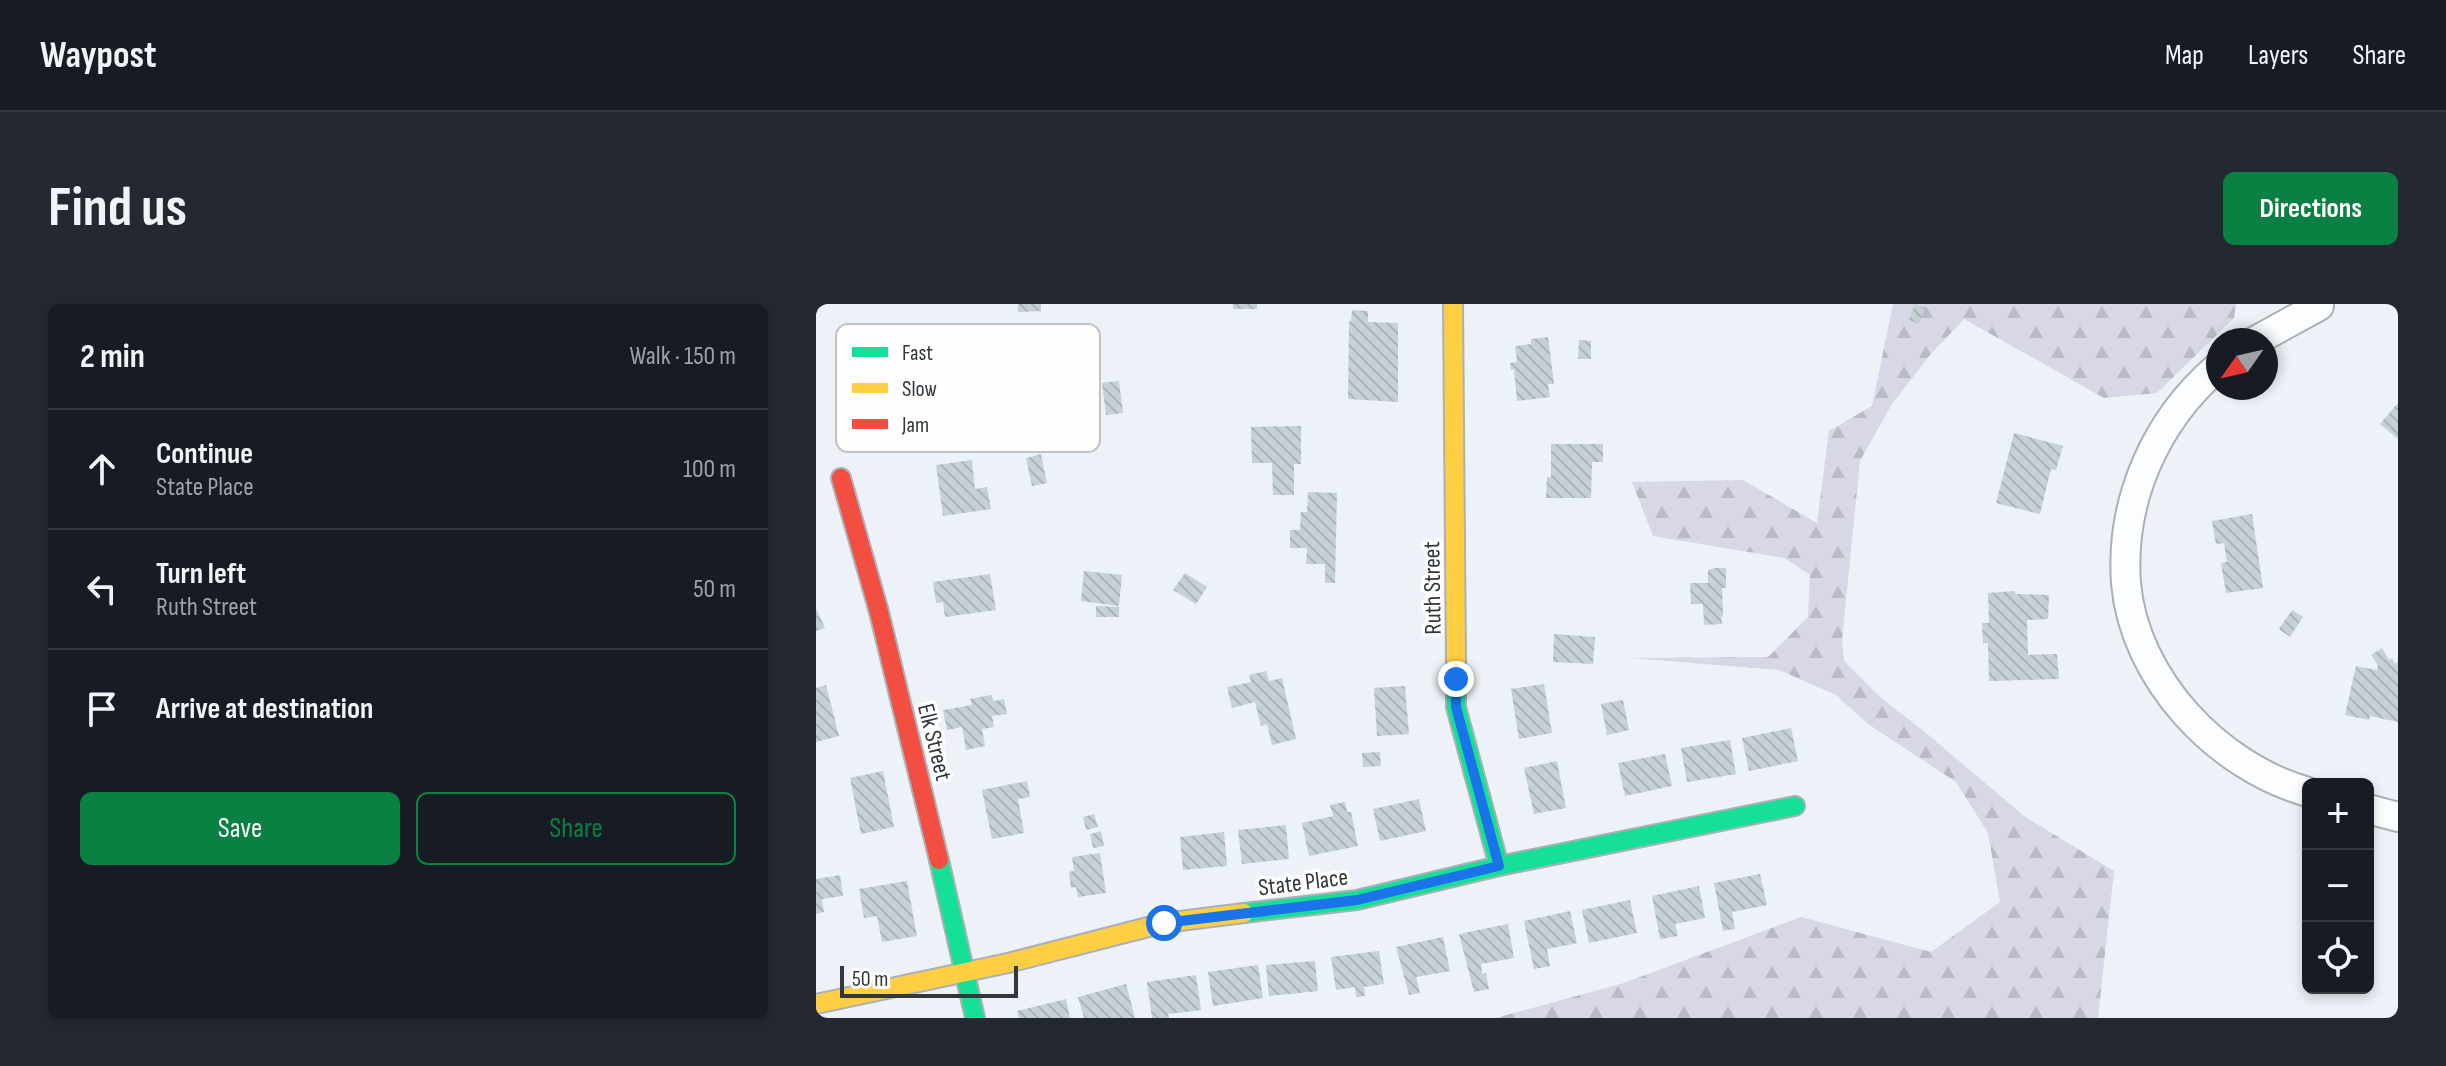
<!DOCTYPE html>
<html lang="en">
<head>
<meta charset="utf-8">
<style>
  :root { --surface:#171b24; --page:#242831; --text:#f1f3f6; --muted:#9ea1a6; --line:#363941; --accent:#0b8043 }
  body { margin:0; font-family:"Sofia Sans Condensed",sans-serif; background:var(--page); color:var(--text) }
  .controls { position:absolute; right:24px; bottom:24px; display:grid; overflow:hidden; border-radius:12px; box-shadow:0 4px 12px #0003 }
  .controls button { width:72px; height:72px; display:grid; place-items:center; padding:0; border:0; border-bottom:2px solid var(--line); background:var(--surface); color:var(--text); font:40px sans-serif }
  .compass { position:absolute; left:1390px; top:24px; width:72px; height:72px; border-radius:50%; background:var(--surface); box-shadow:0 4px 12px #0003; rotate:236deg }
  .scale { position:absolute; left:24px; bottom:20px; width:178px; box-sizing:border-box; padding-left:8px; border:4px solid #31373b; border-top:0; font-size:22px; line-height:28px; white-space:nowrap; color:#31373b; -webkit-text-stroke:6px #fefefe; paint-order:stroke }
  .stop { position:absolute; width:24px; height:24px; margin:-18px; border:6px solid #1a73e8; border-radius:50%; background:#fff }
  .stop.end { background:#1a73e8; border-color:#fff; box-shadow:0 2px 8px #0008 }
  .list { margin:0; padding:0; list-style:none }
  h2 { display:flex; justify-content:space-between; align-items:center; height:104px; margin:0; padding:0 32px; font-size:34px }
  h2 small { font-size:26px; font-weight:400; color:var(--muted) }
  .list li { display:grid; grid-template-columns:52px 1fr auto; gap:24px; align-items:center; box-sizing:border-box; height:120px; padding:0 32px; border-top:2px solid var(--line) }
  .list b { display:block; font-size:30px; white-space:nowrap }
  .list p { margin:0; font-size:26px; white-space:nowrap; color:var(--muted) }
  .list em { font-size:26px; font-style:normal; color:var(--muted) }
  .actions { display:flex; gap:16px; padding:24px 32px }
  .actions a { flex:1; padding:18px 0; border:2px solid var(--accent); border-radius:12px; text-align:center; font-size:28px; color:var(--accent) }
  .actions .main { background:var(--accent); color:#fff }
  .icon { flex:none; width:44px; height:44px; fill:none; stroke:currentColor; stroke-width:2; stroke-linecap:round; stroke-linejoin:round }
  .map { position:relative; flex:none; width:1582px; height:714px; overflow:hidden; border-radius:12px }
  header { display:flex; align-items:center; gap:48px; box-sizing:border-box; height:112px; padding:0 40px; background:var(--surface); border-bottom:2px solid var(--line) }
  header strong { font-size:38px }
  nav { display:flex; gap:44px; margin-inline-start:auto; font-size:28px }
  .intro { display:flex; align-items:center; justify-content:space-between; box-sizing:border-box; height:192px; padding:0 48px }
  h1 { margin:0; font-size:56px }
  .button { padding:20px 36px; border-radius:12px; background:var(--accent); color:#fff; font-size:28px; font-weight:700 }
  main { display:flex; gap:48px; padding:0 48px }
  aside { flex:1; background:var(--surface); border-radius:12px; box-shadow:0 4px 12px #0003 }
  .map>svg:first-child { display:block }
</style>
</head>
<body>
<header>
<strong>Waypost</strong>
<nav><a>Map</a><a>Layers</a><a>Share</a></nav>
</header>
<div class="intro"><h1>Find us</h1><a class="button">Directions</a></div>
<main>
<aside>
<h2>2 min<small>Walk · 150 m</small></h2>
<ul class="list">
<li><svg class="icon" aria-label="ahead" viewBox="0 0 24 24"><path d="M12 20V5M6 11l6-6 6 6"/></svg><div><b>Continue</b><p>State Place</p></div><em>100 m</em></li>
<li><svg class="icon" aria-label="left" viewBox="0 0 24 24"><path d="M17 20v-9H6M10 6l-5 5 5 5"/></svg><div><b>Turn left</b><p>Ruth Street</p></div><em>50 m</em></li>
<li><svg class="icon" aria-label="arrive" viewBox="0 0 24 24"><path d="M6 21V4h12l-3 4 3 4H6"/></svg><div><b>Arrive at destination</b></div></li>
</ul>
<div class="actions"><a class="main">Save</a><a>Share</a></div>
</aside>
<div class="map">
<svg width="1582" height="714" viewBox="0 0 1582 714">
  <defs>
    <pattern id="forest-firs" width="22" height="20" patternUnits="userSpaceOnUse" patternTransform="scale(2)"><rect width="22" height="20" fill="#d8d7e6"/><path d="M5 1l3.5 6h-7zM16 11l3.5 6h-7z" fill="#bab9c6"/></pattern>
    <pattern id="building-back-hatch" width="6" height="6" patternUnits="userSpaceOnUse" patternTransform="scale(2)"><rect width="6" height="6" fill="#c6d1d5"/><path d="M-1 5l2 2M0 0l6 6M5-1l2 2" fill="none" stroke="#abb4b8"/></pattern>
  </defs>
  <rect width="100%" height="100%" fill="#ecf2f7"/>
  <path fill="url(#forest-firs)" d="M1077 0H1420L1418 14 1341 89 1288 94 1148 15 1114 51 1076 100 1044 157 1026 336 1028 357 1065 394 1109 428 1208 512 1298 567 1282 714H680L808 679 985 613 1115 648 1184 598 1172 529 1140 478 1052 420 1020 391 963 366 814 354 952 353 992 313 994 271 969 254 837 232 816 178 927 176 1001 219 1013 127 1056 102Z"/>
  <g fill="url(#building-back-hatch)">
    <path d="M202 0H225V7L202 8Z"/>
    <rect x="417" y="0" width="24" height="5"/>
    <path d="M1099 0 1109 4 1103 20 1093 16Z"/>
    <path d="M536 6 552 7V18L582 19V98L532 95 533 17 535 18Z"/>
    <path d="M732 33 738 80H732L734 93 701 97 698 65 695 66 694 59 701 58 699 42 715 40V35Z"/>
    <path d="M763 36 775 37V55H762Z"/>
    <path d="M303 77 307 109 290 111 286 79Z"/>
    <path d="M1582 99V135L1564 120Z"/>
    <path d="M485 122V160H478V191H457L456 159H436L435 123Z"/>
    <path d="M1198 129 1247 142 1240 166 1235 165 1224 210 1180 199Z"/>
    <path d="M735 140H787V158H776L775 194H730L731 173H735Z"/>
    <path d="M225 150 231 179 216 182 210 154Z"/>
    <path d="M156 156 159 185 171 183 175 205 127 212 120 161Z"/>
    <path d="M492 188 521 189 519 279H509V260H490L491 244H474V226H484L485 208H491Z"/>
    <path d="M1436 210 1447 284 1410 289 1405 259 1411 258 1408 239 1400 240 1396 217Z"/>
    <path d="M899 264H910V284H906L907 312 905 313 906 320 888 321 887 300H875L874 279H892V266Z"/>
    <path d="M268 267 306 271 303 302 265 297Z"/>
    <path d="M369 269 391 283 380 300 357 286Z"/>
    <path d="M174 270 180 306 129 313 127 298 120 299 117 278Z"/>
    <path d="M1198 287 1200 290 1233 291 1232 315 1211 316 1212 351 1241 350 1243 375 1173 377 1172 339H1167L1166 319H1173L1172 289Z"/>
    <path d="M280 302 303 303V313H280Z"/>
    <path d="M0 304 9 324 0 327Z"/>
    <path d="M1476 306 1487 313 1474 333 1463 325Z"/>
    <path d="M738 330 779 333 777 360 737 358Z"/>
    <path d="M1566 344 1573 356 1576 354 1579 360 1582 358V418L1554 412 1553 416 1529 411 1540 362 1561 366 1562 361 1555 351Z"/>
    <path d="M450 367 453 377 466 374 480 435 456 441 451 420 445 422 439 398 416 404 411 383 435 378 433 371Z"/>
    <path d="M728 380 736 429 703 435 695 385Z"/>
    <path d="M10 381 23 432 0 438V384Z"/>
    <path d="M589 382 593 430 561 432 558 384Z"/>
    <path d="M175 391 178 397 188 395 191 410 176 412 178 423 166 425 169 442 150 446 146 423 131 426 127 406 156 401 154 395Z"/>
    <path d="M807 396 813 426 791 431 785 400Z"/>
    <path d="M975 424 982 457 933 467 926 434Z"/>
    <path d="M914 436 920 470 871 478 865 444Z"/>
    <path d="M564 448 565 462 547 463 546 449Z"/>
    <path d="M849 450 856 482 809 492 802 459Z"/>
    <path d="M741 457 750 504 718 510 708 464Z"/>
    <path d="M67 467 78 523 45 530 34 474Z"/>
    <path d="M211 477 214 493 202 495 208 529 176 535 166 486Z"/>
    <path d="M603 495 610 527 564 537 557 505Z"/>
    <path d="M529 498 531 508H535L542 542 493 552 486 519 517 512 514 501Z"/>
    <path d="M278 510 282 523 270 526 267 513Z"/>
    <path d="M470 521 473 555 426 560 422 526Z"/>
    <path d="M285 527 288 542 277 544 274 530Z"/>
    <path d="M408 528 411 562 367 566 364 533Z"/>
    <path d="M284 549 290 589 262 593 260 583 255 584 253 568 258 567 256 553Z"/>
    <path d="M944 570 951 601 916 608 919 625 907 627 898 579Z"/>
    <path d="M24 571 27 592 6 595 8 608 0 610V575Z"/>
    <path d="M91 577 101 632 66 638 61 612 48 614 43 585Z"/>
    <path d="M883 582 889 614 859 620 862 632 844 635 836 592Z"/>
    <path d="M814 596 821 629 773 639 766 606Z"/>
    <path d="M754 607 761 639 731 645 734 662 718 665 708 617Z"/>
    <path d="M692 620 698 654 665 660 666 670 670 669 673 685 658 688 643 630Z"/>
    <path d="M627 633 634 667 600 673 604 689 593 691 580 643Z"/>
    <path d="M563 647 568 680 548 683 549 692 540 693 539 683 520 686 515 653Z"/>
    <path d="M499 657 502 687 453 692 450 661Z"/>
    <path d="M442 661 447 694 397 702 392 668Z"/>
    <path d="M380 671 385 706 352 710 353 714H336L331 678Z"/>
    <path d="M310 680 319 714H268L262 693Z"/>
    <path d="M250 695 254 714H203L201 707Z"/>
  </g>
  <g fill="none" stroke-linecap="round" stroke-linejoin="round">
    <g stroke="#abb0b4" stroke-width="32">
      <g id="street">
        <path d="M1441 36 1503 2"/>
        <path d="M1402 63C1340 116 1304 196 1310 279 1318 375 1402 463 1492 488"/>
        <path d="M1552 505 1582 513"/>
      </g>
    </g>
    <g stroke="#abb0b4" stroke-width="22">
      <g id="fast">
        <path d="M640 361V403L683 562"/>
        <path d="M123 556 159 714"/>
        <path d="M428 609 541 596 683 562 979 502"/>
      </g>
    </g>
    <g stroke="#abb0b4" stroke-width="22">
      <g id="slow">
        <path d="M637 0 640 361"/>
        <path d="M0 700 192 659 348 619 428 609"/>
      </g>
    </g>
    <g stroke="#abb0b4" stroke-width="22">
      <path id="jam" d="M25 174 63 308 123 556"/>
    </g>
    <use href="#street" stroke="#fcfdfe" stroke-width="28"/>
    <use href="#fast" stroke="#16e098" stroke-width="18"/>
    <use href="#slow" stroke="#ffcf43" stroke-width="18"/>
    <use href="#jam" stroke="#f24e42" stroke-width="18"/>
  </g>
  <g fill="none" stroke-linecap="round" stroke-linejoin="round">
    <path stroke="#1a73e8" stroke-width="10" d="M348 619 541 596 683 562 640 403V375"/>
  </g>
  <g text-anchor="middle" stroke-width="7" stroke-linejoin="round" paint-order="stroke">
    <g font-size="24" fill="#31373b" stroke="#fefefe">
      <text transform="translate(616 284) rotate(-91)" y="8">Ruth Street</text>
      <text transform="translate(119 438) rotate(76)" y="8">Elk Street</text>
      <text transform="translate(487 578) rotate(-7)" y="8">State Place</text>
    </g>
  </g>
  <rect x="20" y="20" width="264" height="128" rx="12" fill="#fefefe" stroke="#c0c2c4" stroke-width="2"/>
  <rect x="36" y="43" width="36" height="10" fill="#16e098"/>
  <rect x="36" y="79" width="36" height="10" fill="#ffcf43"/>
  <rect x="36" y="115" width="36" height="10" fill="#f24e42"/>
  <g font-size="22" fill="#31373b">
    <text x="86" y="56">Fast</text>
    <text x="86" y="92">Slow</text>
    <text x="86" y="128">Jam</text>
  </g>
</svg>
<div class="controls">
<button>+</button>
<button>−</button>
<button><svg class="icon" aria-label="locate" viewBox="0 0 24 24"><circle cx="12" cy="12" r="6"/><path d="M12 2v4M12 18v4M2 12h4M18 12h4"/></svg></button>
</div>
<svg class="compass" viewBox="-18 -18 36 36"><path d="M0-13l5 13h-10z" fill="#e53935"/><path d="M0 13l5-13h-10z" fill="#9ea1a6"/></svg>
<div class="scale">50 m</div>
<div class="stop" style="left:348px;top:619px"></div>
<div class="stop end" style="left:640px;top:375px"></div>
</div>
</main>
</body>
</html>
